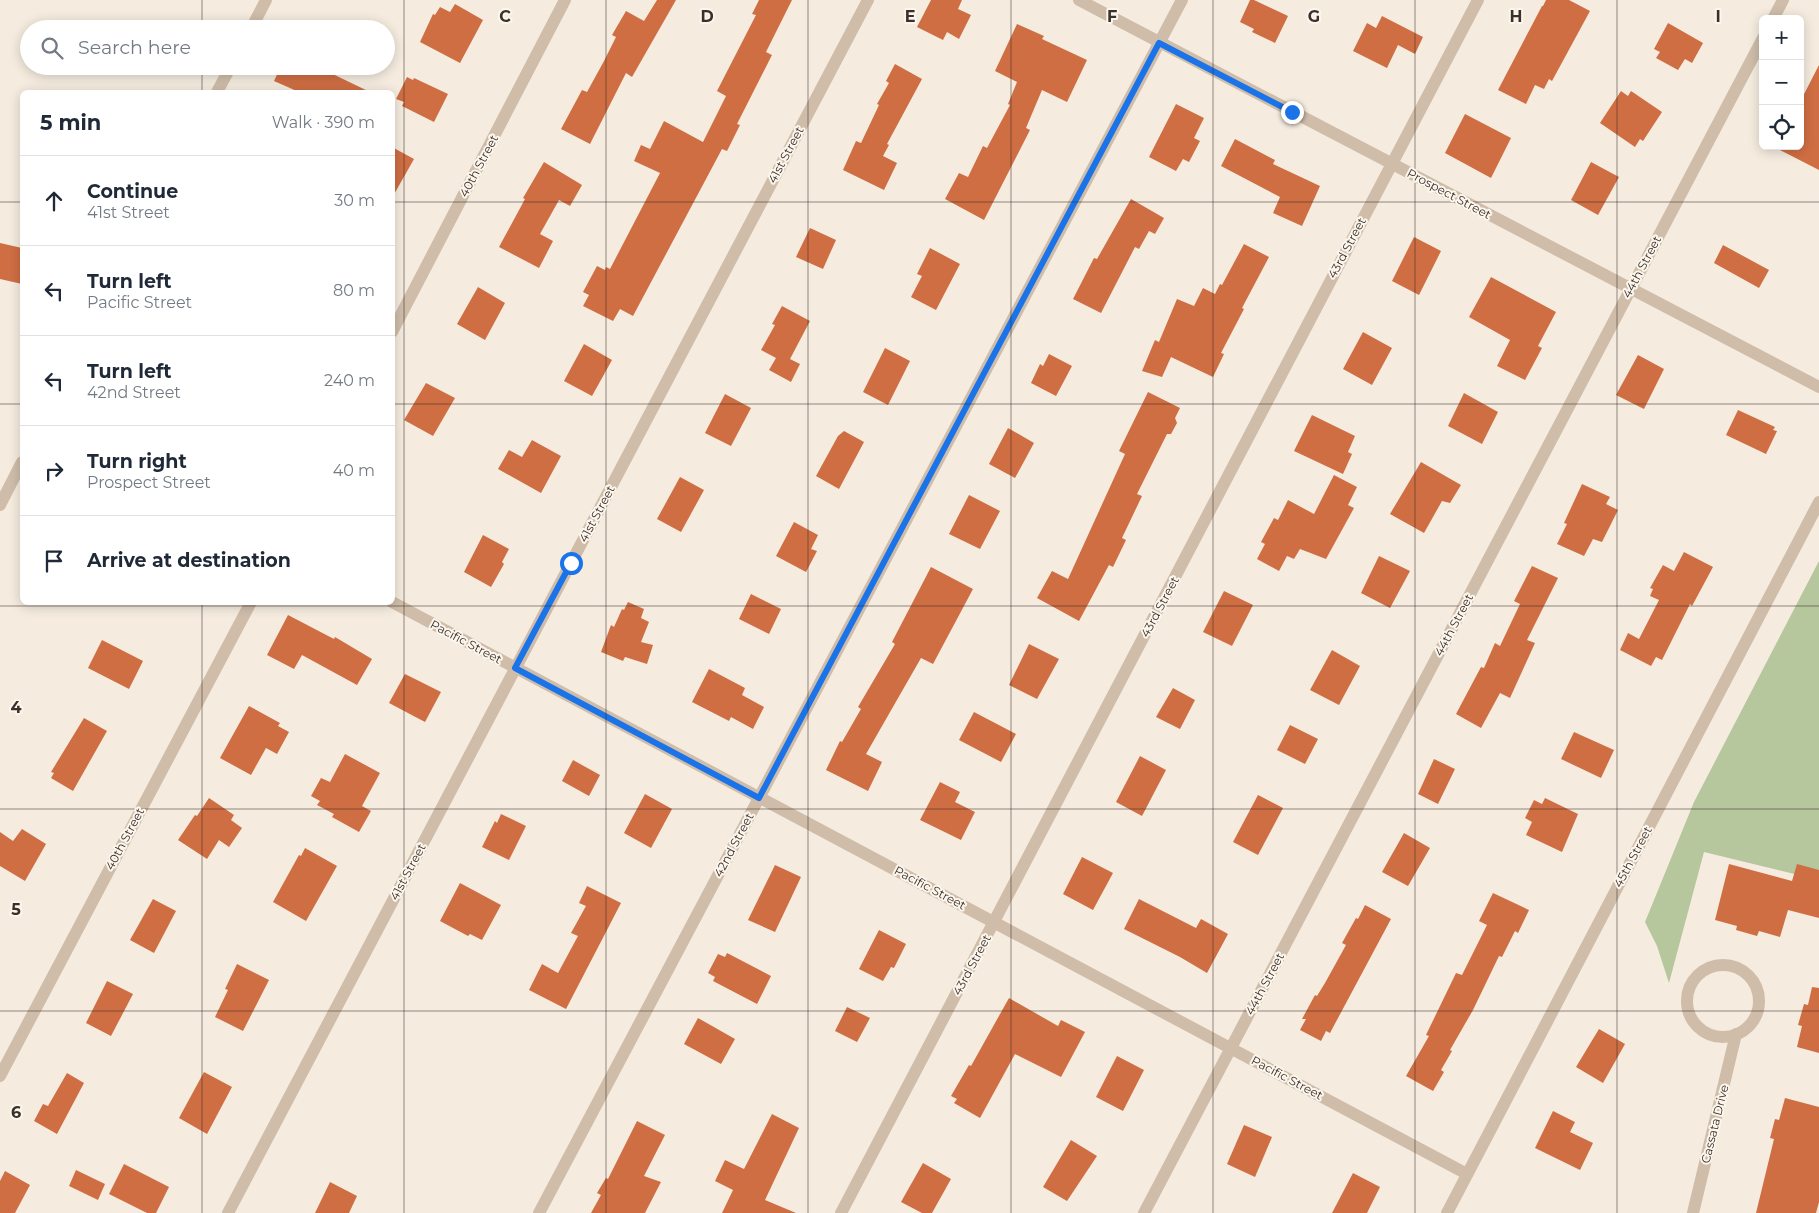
<!DOCTYPE html>
<html lang="en">
<head>
<meta charset="utf-8">
<style>
  :root { --surface:#fff; --page:#f2f2f3; --text:#1f2937; --muted:#747a83; --line:#e0e1e3 }
  body { margin:0; font-family:Montserrat,sans-serif; background:var(--page); color:var(--text) }
  .controls { position:absolute; right:15px; top:15px; display:grid; overflow:hidden; border-radius:8px; box-shadow:0 2px 12px #0003 }
  .controls button { width:45px; height:45px; display:grid; place-items:center; padding:0; border:0; border-bottom:1px solid var(--line); background:var(--surface); color:var(--text); font:25px sans-serif }
  .stop { position:absolute; width:15px; height:15px; margin:-11px; border:4px solid #1a73e8; border-radius:50%; background:#fff }
  .stop.end { background:#1a73e8; border-color:#fff; box-shadow:0 1px 5px #0008 }
  .list { margin:0; padding:0; list-style:none }
  h2 { display:flex; justify-content:space-between; align-items:center; height:65px; margin:0; padding:0 20px; font-size:21px }
  h2 small { font-size:16px; font-weight:400; color:var(--muted) }
  .list li { display:grid; grid-template-columns:32px 1fr auto; gap:15px; align-items:center; box-sizing:border-box; height:90px; padding:0 20px; border-top:1px solid var(--line) }
  .list b { display:block; font-size:19px; white-space:nowrap }
  .list p { margin:0; font-size:16px; white-space:nowrap; color:var(--muted) }
  .list em { font-size:16px; font-style:normal; color:var(--muted) }
  .icon { flex:none; width:28px; height:28px; fill:none; stroke:currentColor; stroke-width:2; stroke-linecap:round; stroke-linejoin:round }
  .map { position:relative; flex:none; width:1819px; height:1213px; overflow:hidden }
  .search { position:absolute; background:var(--surface); box-shadow:0 2px 12px #0003; left:20px; top:20px; width:375px; height:55px; display:flex; align-items:center; gap:12px; box-sizing:border-box; padding:0 18px; border-radius:28px; color:var(--muted); font-size:19px }
  .panel { position:absolute; background:var(--surface); box-shadow:0 2px 12px #0003; left:20px; top:90px; width:375px; height:515px; border-radius:8px }
  .map>svg:first-child { display:block }
</style>
</head>
<body>
<div class="map">
<svg width="1819" height="1213" viewBox="0 0 1819 1213">
  <rect width="100%" height="100%" fill="#f5ecdf"/>
  <path fill="#b6c69d" d="M1819 561V880L1704 852 1669 983 1657 946 1645 922 1694 802Z"/>
  <g fill="#cf6e43">
    <path d="M657 0H676L632 77 626 73 590 144 561 129 582 90 587 92 604 61 616 37 612 35 626 11 644 21Z"/>
    <path d="M759 0H792L766 52 772 55 737 124 740 125 727 151 722 149 633 316 620 309 613 321 583 306 589 295 583 292 597 266 605 270 606 267 610 269 660 173 634 161 641 145 650 149 664 121 703 142 726 96 717 91 756 15 752 14Z"/>
    <path d="M931 0H962L958 9 971 15 959 39 947 32 943 40 917 27Z"/>
    <path d="M1250 0H1254L1288 16 1275 43 1252 32 1254 29 1240 22Z"/>
    <path d="M1546 0H1569L1590 11 1552 81 1549 79 1544 89 1535 85 1526 104 1498 90 1542 6H1543Z"/>
    <path d="M455 4 483 20 460 63 420 42 433 14 435 15 440 7 450 12Z"/>
    <path d="M1382 16 1423 37 1415 54 1398 45 1387 68 1353 51 1367 23 1376 28Z"/>
    <path d="M1668 23 1703 43 1692 63 1685 59 1678 70 1656 58 1660 52 1654 49Z"/>
    <path d="M1017 24 1044 36 1042 39 1087 60 1067 102 1042 90 1026 128 1030 130 984 220 945 199 959 173 968 177 983 146 987 148 1010 105 1008 104 1017 82 995 71Z"/>
    <path d="M895 64 922 79 887 144 889 145 883 156 897 163 884 190 843 170 856 141 861 143 879 105 877 104 889 83 886 81Z"/>
    <path d="M1819 65V170L1772 146H1800V102Z"/>
    <path d="M281 66H316L370 92H299L274 81Z"/>
    <path d="M407 77 413 80 414 78 448 94 434 122 402 106 404 102 396 99Z"/>
    <path d="M1621 91 1628 96 1631 91 1662 112 1643 141 1640 139 1635 147 1600 123Z"/>
    <path d="M1176 104 1204 118 1194 138 1200 141 1189 162 1183 159 1176 171 1149 157Z"/>
    <path d="M1465 114 1511 138 1491 178 1445 153Z"/>
    <path d="M1235 139 1275 160 1273 164 1320 186 1302 226 1273 213 1280 197 1221 166Z"/>
    <path d="M392 147 414 159 392 198Z"/>
    <path d="M544 162 582 185 570 206 559 200 540 234 553 241 539 268 499 247 525 199 523 198Z"/>
    <path d="M1591 162 1619 177 1598 215 1571 200Z"/>
    <path d="M1131 199 1164 218 1155 234 1149 231 1139 249 1135 247 1101 313 1073 299 1094 258 1097 259Z"/>
    <path d="M810 228 836 240 823 269 796 257Z"/>
    <path d="M1414 237 1441 251 1419 295 1392 281Z"/>
    <path d="M0 243 22 248V284L0 279Z"/>
    <path d="M1244 244 1269 257 1242 308 1244 309 1221 353 1224 354 1213 377 1171 357 1162 377 1142 371 1155 340 1159 342 1177 299 1194 306 1203 288 1215 294 1220 284 1222 285Z"/>
    <path d="M1723 245 1769 270 1759 288 1714 263Z"/>
    <path d="M930 248 960 264 936 310 911 297 922 276 917 274Z"/>
    <path d="M1491 277 1556 312 1538 346 1542 348 1525 380 1497 366 1510 340 1469 317Z"/>
    <path d="M478 287 505 303 485 340 457 324Z"/>
    <path d="M782 306 810 321 790 359 800 364 791 382 769 370 776 358 761 350 775 325 772 324Z"/>
    <path d="M1363 332 1392 348 1372 385 1343 369Z"/>
    <path d="M584 344 612 360 592 396 564 381Z"/>
    <path d="M885 348 910 361 888 405 863 392Z"/>
    <path d="M1049 354 1072 366 1056 396 1031 383 1040 364 1043 366Z"/>
    <path d="M1638 355 1664 369 1644 409 1616 395Z"/>
    <path d="M426 383 455 398 433 436 404 420Z"/>
    <path d="M1148 392 1180 408 1175 418 1177 423 1171 434H1167L1137 494 1142 496 1122 538 1126 540 1113 567 1109 565 1079 621 1037 598 1052 571 1068 579 1125 454 1119 451Z"/>
    <path d="M1464 393 1498 412 1482 444 1448 426Z"/>
    <path d="M725 394 751 408 731 446 705 433Z"/>
    <path d="M1738 410 1775 427 1773 430 1777 431 1766 454 1726 435Z"/>
    <path d="M1312 415 1355 436 1348 452 1352 454 1343 474 1294 451Z"/>
    <path d="M1008 428 1034 443 1015 478 989 464Z"/>
    <path d="M844 431 864 442 839 489 816 476 838 436Z"/>
    <path d="M532 440 561 456 541 493 498 469 509 450 522 457Z"/>
    <path d="M1421 462 1461 485 1450 503 1442 501 1424 533 1390 514Z"/>
    <path d="M1334 475 1357 487 1348 505 1354 508 1326 559 1300 549 1294 559 1287 556 1279 571 1257 559 1265 544 1261 542 1274 518 1278 520 1288 500 1314 514Z"/>
    <path d="M680 477 704 490 681 532 657 519Z"/>
    <path d="M1582 484 1610 497 1606 504 1618 510 1602 542 1593 539 1584 556 1557 544 1567 524 1564 523Z"/>
    <path d="M969 495 1000 511 980 549 949 534Z"/>
    <path d="M794 522 818 535 811 549 817 551 806 572 776 556Z"/>
    <path d="M483 535 509 549 502 562 504 564 491 587 464 572Z"/>
    <path d="M1684 552 1713 567 1692 606 1690 604 1662 660 1656 657 1651 666 1620 650 1628 633 1639 639 1659 600 1650 596 1653 589 1650 588 1663 565 1674 571Z"/>
    <path d="M1379 556 1410 571 1390 608 1361 593Z"/>
    <path d="M1532 566 1558 578 1527 640 1535 643 1510 698 1500 693 1481 728 1456 714 1481 667 1484 668 1495 643 1500 646 1520 604 1514 601Z"/>
    <path d="M931 567 973 589 933 664 921 658 866 754 882 762 868 791 826 770 840 741 842 742 861 709 858 707 895 644 892 642Z"/>
    <path d="M1224 591 1253 605 1232 646 1203 632Z"/>
    <path d="M751 594 781 609 769 634 739 619Z"/>
    <path d="M628 602 644 609 641 618 649 622 641 642 653 645 647 664 625 657 623 661 601 652 611 625 614 627 622 609 624 610Z"/>
    <path d="M288 615 334 639 335 637 372 659 357 685 302 655 294 669 267 655Z"/>
    <path d="M102 640 143 661 129 689 88 668Z"/>
    <path d="M1029 644 1059 659 1037 699 1009 685Z"/>
    <path d="M1332 650 1360 666 1339 705 1310 690Z"/>
    <path d="M709 669 745 688 742 695 764 707 753 729 731 717 729 721 692 702Z"/>
    <path d="M405 674 441 692 425 722 389 703Z"/>
    <path d="M1173 688 1195 700 1180 729 1156 717Z"/>
    <path d="M249 706 280 723 278 726 289 732 277 754 266 748 251 775 220 758Z"/>
    <path d="M974 712 1016 734 1001 762 959 740Z"/>
    <path d="M84 718 107 731 73 791 51 778 54 773 51 772Z"/>
    <path d="M1290 725 1318 739 1305 764 1277 750Z"/>
    <path d="M1574 732 1614 750 1601 778 1561 759Z"/>
    <path d="M345 754 380 773 362 806 371 811 359 832 332 817 334 814 317 805 320 801 311 796 321 778 330 782Z"/>
    <path d="M1140 756 1166 770 1142 816 1116 802Z"/>
    <path d="M1434 759 1455 769 1438 804 1418 794Z"/>
    <path d="M573 760 600 775 589 796 562 781Z"/>
    <path d="M940 782 960 792 955 802 975 812 961 840 920 820Z"/>
    <path d="M645 794 672 809 651 848 624 833Z"/>
    <path d="M1258 795 1283 808 1258 855 1233 842Z"/>
    <path d="M209 798 234 815 231 820 242 828 229 847 219 840 207 859 178 840 195 815 197 816Z"/>
    <path d="M1545 798 1578 814 1562 852 1526 835 1532 822 1525 818 1534 800 1542 804Z"/>
    <path d="M501 814 526 826 509 860 482 847 495 821 497 823Z"/>
    <path d="M22 829 46 844 25 881 0 866V832L13 841Z"/>
    <path d="M1404 833 1430 848 1408 886 1382 872Z"/>
    <path d="M305 848 337 866 306 921 273 902 299 855 301 856Z"/>
    <path d="M1082 857 1113 873 1093 910 1063 894Z"/>
    <path d="M1729 864 1792 881 1797 864 1819 870V918L1788 910 1780 937 1759 931 1757 936 1736 930 1737 926 1715 920Z"/>
    <path d="M775 865 801 877 775 932 748 920Z"/>
    <path d="M460 883 501 905 482 940 470 934 468 936 440 921Z"/>
    <path d="M587 886 621 903 566 1009 529 990 542 964 558 973 578 936 571 933 586 906 579 903Z"/>
    <path d="M1493 893 1529 910 1518 933 1515 931 1502 957 1499 956 1473 1010 1450 1050 1452 1051 1441 1070 1444 1072 1433 1091 1406 1076 1429 1036 1426 1035 1456 973 1462 975 1487 925 1479 921Z"/>
    <path d="M153 899 176 911 154 953 130 940Z"/>
    <path d="M1139 899 1196 928 1201 919 1228 934 1207 973 1180 957 1124 929Z"/>
    <path d="M1365 905 1391 919 1330 1033 1326 1031 1321 1041 1300 1030 1306 1019H1302L1315 995 1317 996 1325 983 1346 945 1342 943 1356 918 1358 919Z"/>
    <path d="M879 930 906 944 894 968 891 967 883 981 859 969Z"/>
    <path d="M727 953 771 976 757 1004 713 981 715 977 708 973 718 954 725 957Z"/>
    <path d="M237 964 269 980 243 1031 215 1017 228 990 225 989Z"/>
    <path d="M107 981 133 994 111 1036 86 1023Z"/>
    <path d="M1812 987 1819 988V1053L1797 1047 1802 1026 1798 1025 1804 1004 1808 1005Z"/>
    <path d="M1009 998 1058 1026 1061 1020 1085 1032 1061 1077 1015 1054 980 1118 954 1103 957 1099 951 1096 969 1065 971 1066Z"/>
    <path d="M847 1007 870 1018 857 1042 835 1031Z"/>
    <path d="M698 1018 735 1039 721 1064 684 1044Z"/>
    <path d="M1599 1029 1625 1044 1603 1083 1576 1067Z"/>
    <path d="M1117 1056 1144 1070 1123 1111 1096 1097Z"/>
    <path d="M204 1072 232 1087 207 1134 179 1118Z"/>
    <path d="M67 1073 84 1083 57 1134 34 1121 43 1104 48 1106Z"/>
    <path d="M1785 1098 1819 1107V1202L1816 1213H1756L1774 1139 1770 1138 1775 1119 1779 1120Z"/>
    <path d="M1553 1111 1575 1122 1570 1132 1593 1143 1580 1170 1535 1148Z"/>
    <path d="M772 1114 799 1128 765 1200 796 1213H722L733 1190 715 1181 725 1160 744 1169Z"/>
    <path d="M637 1121 665 1135 644 1176 661 1182 645 1213H591L601 1195 597 1193 606 1178 608 1179Z"/>
    <path d="M1244 1125 1272 1137 1255 1177 1227 1164Z"/>
    <path d="M1071 1140 1097 1156 1067 1201 1043 1187Z"/>
    <path d="M923 1163 951 1179 932 1213H922L901 1202Z"/>
    <path d="M124 1164 169 1187 156 1213H147L109 1194Z"/>
    <path d="M76 1170 105 1184 98 1200 69 1186Z"/>
    <path d="M5 1171 30 1185 15 1213H0V1181Z"/>
    <path d="M1353 1173 1380 1187 1367 1213H1332Z"/>
    <path d="M330 1182 357 1196 349 1213H315Z"/>
  </g>
  <g fill="none" stroke-linecap="round" stroke-linejoin="round">
    <g stroke="#cfbdaa" stroke-width="12">
      <path d="M1079 0 1819 387"/>
      <path d="M1773 19 1783 0"/>
      <path d="M251 29 266 0"/>
      <path d="M217 92 231 66"/>
      <path d="M392 332 565 0"/>
      <path d="M0 505 22 462"/>
      <path d="M392 602 1467 1174"/>
      <circle cx="1723" cy="1001" r="36"/>
      <path d="M0 1076 251 602"/>
      <path d="M228 1213 868 0"/>
      <path d="M539 1213 1182 0"/>
      <path d="M841 1213 1478 0"/>
      <path d="M1144 1213 1763 38"/>
      <path d="M1447 1213 1819 502"/>
      <path d="M1693 1213 1736 1034"/>
    </g>
  </g>
  <g fill="none" stroke-linecap="round" stroke-linejoin="round">
    <path stroke="#1a73e8" stroke-width="6" d="M571 563 515 668 759 798 1159 43 1292 112"/>
  </g>
  <path fill="none" stroke="#3b302a" stroke-width="1" stroke-opacity="0.55" d="M202 0V29M404 0V1213M606 0V1213M808 0V1213M1011 0V1213M1213 0V1213M1415 0V1213M1617 0V1213M202 66V92M0 202H22M392 202H1819M0 404H22M392 404H1819M202 602V1213M0 606H1819M0 809H1819M0 1011H1819"/>
  <g text-anchor="middle" stroke-width="4" stroke-linejoin="round" paint-order="stroke">
    <g font-size="12" fill="#3b302a" stroke="#fcf6ed">
      <text transform="translate(786 155) rotate(-62)" y="4">41st Street</text>
      <text transform="translate(479 166) rotate(-62)" y="4">40th Street</text>
      <text transform="translate(1449 194) rotate(28)" y="4">Prospect Street</text>
      <text transform="translate(1347 248) rotate(-62)" y="4">43rd Street</text>
      <text transform="translate(1642 267) rotate(-62)" y="4">44th Street</text>
      <text transform="translate(597 514) rotate(-62)" y="4">41st Street</text>
      <text transform="translate(1160 607) rotate(-62)" y="4">43rd Street</text>
      <text transform="translate(1454 625) rotate(-62)" y="4">44th Street</text>
      <text transform="translate(466 642) rotate(28)" y="4">Pacific Street</text>
      <text transform="translate(125 839) rotate(-62)" y="4">40th Street</text>
      <text transform="translate(734 845) rotate(-62)" y="4">42nd Street</text>
      <text transform="translate(1633 857) rotate(-62)" y="4">45th Street</text>
      <text transform="translate(408 872) rotate(-62)" y="4">41st Street</text>
      <text transform="translate(930 888) rotate(28)" y="4">Pacific Street</text>
      <text transform="translate(972 965) rotate(-62)" y="4">43rd Street</text>
      <text transform="translate(1265 984) rotate(-62)" y="4">44th Street</text>
      <text transform="translate(1287 1078) rotate(28)" y="4">Pacific Street</text>
      <text transform="translate(1715 1124) rotate(-76)" y="4">Cassata Drive</text>
    </g>
  </g>
  <g font-size="16" text-anchor="middle" font-weight="bold" fill="#3b302a" stroke="#fcf6ed" stroke-width="4" stroke-linejoin="round" paint-order="stroke">
    <text x="505" y="22">C</text>
    <text x="707" y="22">D</text>
    <text x="910" y="22">E</text>
    <text x="1112" y="22">F</text>
    <text x="1314" y="22">G</text>
    <text x="1516" y="22">H</text>
    <text x="1718" y="22">I</text>
    <text x="16" y="713">4</text>
    <text x="16" y="915">5</text>
    <text x="16" y="1118">6</text>
  </g>
</svg>
<div class="controls">
<button>+</button>
<button>−</button>
<button><svg class="icon" aria-label="locate" viewBox="0 0 24 24"><circle cx="12" cy="12" r="6"/><path d="M12 2v4M12 18v4M2 12h4M18 12h4"/></svg></button>
</div>
<div class="stop" style="left:571px;top:563px"></div>
<div class="stop end" style="left:1292px;top:112px"></div>
<div class="search"><svg class="icon" aria-label="search" viewBox="0 0 24 24"><circle cx="10" cy="10" r="6"/><path d="M15 15l6 6"/></svg>Search here</div>
<section class="panel">
<h2>5 min<small>Walk · 390 m</small></h2>
<ul class="list">
<li><svg class="icon" aria-label="ahead" viewBox="0 0 24 24"><path d="M12 20V5M6 11l6-6 6 6"/></svg><div><b>Continue</b><p>41st Street</p></div><em>30 m</em></li>
<li><svg class="icon" aria-label="left" viewBox="0 0 24 24"><path d="M17 20v-9H6M10 6l-5 5 5 5"/></svg><div><b>Turn left</b><p>Pacific Street</p></div><em>80 m</em></li>
<li><svg class="icon" aria-label="left" viewBox="0 0 24 24"><path d="M17 20v-9H6M10 6l-5 5 5 5"/></svg><div><b>Turn left</b><p>42nd Street</p></div><em>240 m</em></li>
<li><svg class="icon" aria-label="right" viewBox="0 0 24 24"><path d="M7 20v-9h11M14 6l5 5-5 5"/></svg><div><b>Turn right</b><p>Prospect Street</p></div><em>40 m</em></li>
<li><svg class="icon" aria-label="arrive" viewBox="0 0 24 24"><path d="M6 21V4h12l-3 4 3 4H6"/></svg><div><b>Arrive at destination</b></div></li>
</ul>
</section>
</div>
</body>
</html>
